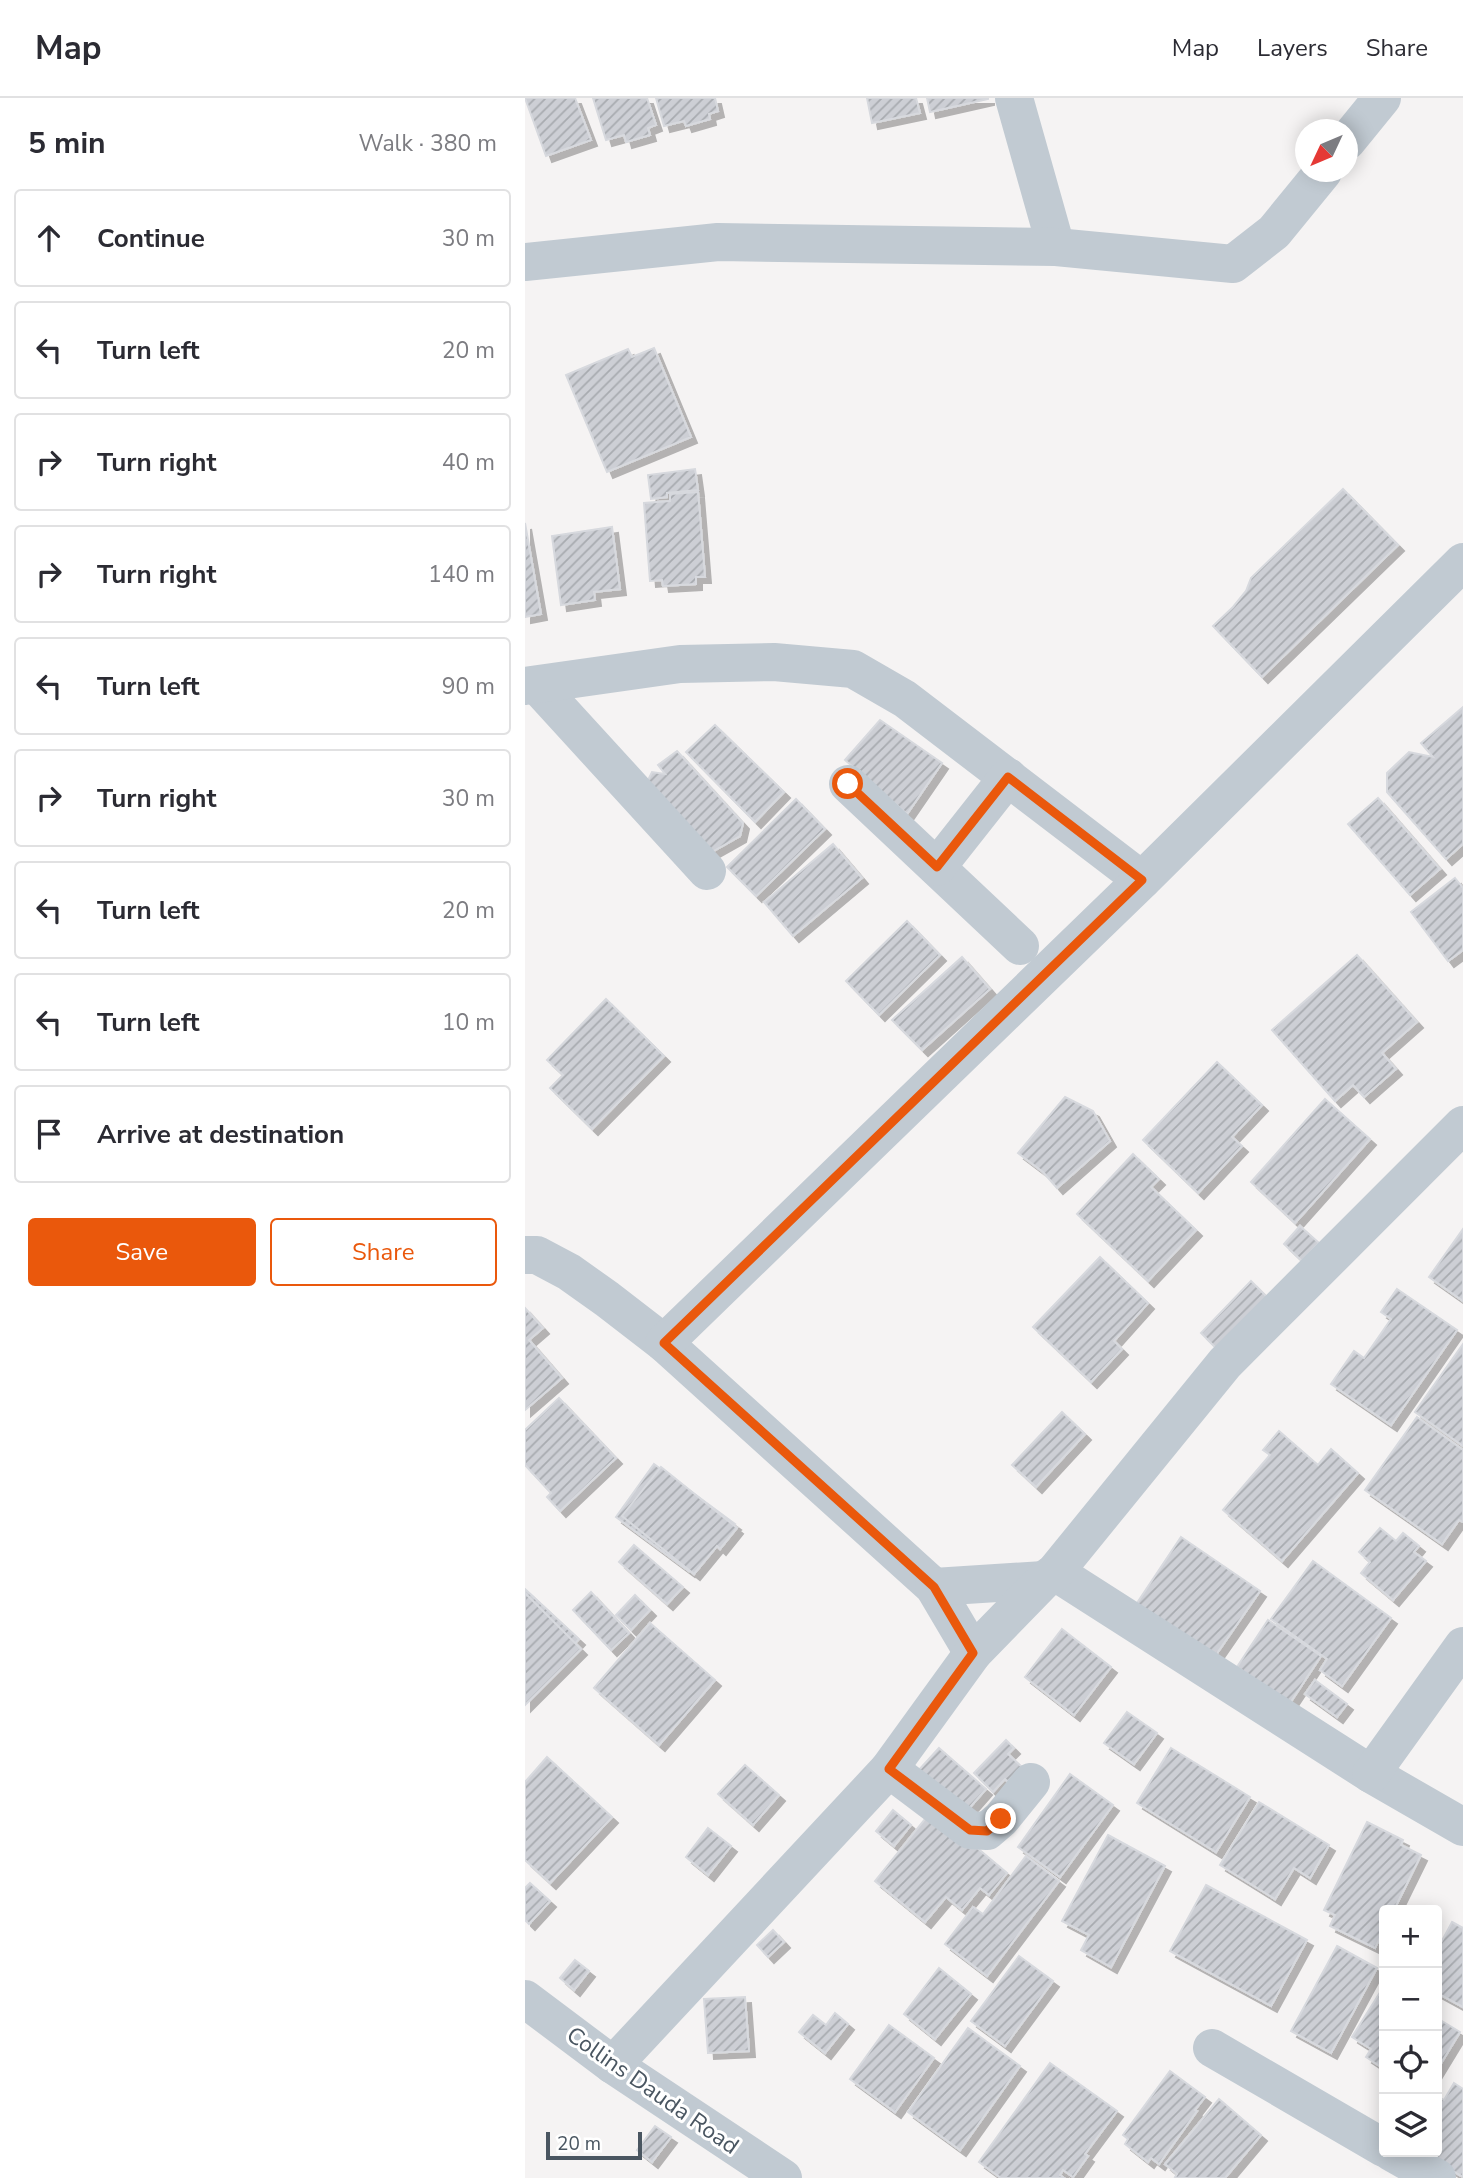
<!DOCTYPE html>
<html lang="en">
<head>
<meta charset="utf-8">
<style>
  :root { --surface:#fff; --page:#f2f2f3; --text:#2b2b33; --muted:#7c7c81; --line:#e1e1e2; --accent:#ea580c }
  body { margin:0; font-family:"Nunito Sans",sans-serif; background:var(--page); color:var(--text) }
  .controls { position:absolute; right:21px; bottom:21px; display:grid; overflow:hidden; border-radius:7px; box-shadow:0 4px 18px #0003 }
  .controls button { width:63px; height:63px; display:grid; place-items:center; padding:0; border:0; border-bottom:2px solid var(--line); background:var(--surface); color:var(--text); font:35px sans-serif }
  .compass { position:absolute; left:770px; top:21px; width:63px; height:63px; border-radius:50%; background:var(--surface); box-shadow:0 4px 18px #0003; rotate:226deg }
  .scale { position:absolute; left:21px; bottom:18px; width:96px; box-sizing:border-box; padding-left:7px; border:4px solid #4a5661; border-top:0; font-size:19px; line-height:24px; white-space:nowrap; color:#4a5661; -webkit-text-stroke:5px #fff; paint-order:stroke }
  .stop { position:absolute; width:21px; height:21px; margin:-16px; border:5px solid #ea580c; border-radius:50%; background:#fff }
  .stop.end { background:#ea580c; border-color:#fff; box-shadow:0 2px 7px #0008 }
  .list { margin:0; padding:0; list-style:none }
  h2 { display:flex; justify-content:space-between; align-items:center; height:91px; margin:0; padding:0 28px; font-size:30px }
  h2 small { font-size:23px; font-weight:400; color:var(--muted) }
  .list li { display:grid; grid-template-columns:46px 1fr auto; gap:21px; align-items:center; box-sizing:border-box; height:98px; margin:0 14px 14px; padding:0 14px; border:2px solid var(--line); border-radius:7px }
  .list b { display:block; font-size:26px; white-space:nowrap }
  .list em { font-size:23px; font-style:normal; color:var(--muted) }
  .actions { display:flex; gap:14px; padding:21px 28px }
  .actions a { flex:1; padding:16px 0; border:2px solid var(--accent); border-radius:7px; text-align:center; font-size:24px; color:var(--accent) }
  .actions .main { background:var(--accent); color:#fff }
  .icon { flex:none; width:38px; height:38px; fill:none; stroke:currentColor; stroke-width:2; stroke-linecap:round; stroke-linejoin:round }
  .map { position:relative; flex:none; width:938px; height:2080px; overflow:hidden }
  header { display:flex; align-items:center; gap:42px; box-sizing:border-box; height:98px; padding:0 35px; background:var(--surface); border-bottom:2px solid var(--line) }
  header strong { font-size:33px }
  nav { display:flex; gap:38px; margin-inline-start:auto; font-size:24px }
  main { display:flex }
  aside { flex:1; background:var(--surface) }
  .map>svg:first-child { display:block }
</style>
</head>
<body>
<header>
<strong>Map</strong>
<nav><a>Map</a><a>Layers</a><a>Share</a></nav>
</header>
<main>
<aside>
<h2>5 min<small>Walk · 380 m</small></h2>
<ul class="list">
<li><svg class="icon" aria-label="ahead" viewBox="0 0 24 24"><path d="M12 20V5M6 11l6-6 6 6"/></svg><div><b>Continue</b></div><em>30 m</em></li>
<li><svg class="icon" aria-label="left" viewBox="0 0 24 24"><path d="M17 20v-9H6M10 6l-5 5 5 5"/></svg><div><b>Turn left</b></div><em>20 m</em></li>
<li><svg class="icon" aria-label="right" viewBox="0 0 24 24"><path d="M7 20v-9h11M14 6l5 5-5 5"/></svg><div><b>Turn right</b></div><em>40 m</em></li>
<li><svg class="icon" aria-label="right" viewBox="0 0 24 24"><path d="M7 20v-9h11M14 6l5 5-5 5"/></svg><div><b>Turn right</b></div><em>140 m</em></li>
<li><svg class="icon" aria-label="left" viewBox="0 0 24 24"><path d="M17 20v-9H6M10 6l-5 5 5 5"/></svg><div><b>Turn left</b></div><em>90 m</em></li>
<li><svg class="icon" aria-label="right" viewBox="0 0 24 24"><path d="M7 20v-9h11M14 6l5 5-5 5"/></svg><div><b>Turn right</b></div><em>30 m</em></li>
<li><svg class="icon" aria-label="left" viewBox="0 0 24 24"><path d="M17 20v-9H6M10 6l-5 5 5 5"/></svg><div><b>Turn left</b></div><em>20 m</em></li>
<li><svg class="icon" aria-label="left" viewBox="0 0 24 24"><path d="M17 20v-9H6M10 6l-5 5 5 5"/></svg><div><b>Turn left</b></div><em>10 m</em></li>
<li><svg class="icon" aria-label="arrive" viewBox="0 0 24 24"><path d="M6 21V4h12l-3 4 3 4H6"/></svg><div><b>Arrive at destination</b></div></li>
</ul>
<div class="actions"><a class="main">Save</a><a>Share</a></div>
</aside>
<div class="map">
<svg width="938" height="2080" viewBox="0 0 938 2080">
  <defs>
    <pattern id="building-hatch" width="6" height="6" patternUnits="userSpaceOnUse" patternTransform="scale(1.75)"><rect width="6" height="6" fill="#cdcfd5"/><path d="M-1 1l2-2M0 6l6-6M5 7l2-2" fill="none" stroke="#a8abb0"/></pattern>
    <filter id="shadow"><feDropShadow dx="6" dy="6" stdDeviation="0" flood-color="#0004"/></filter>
  </defs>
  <rect width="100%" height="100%" fill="#f5f3f3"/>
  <g fill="url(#building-hatch)" stroke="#d7d9de" stroke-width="2" filter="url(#shadow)">
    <path d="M0 0H50L66 42 21 58Z"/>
    <path d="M68 0H122L131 27 123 30 125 37 101 44 99 37 81 42Z"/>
    <path d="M131 0H190L193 13 184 16 185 21 161 28 159 23 139 28Z"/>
    <path d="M342 0H391L395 15 347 25Z"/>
    <path d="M402 0H463V1L405 14Z"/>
    <path d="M129 250 166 339 82 374 41 277 103 251 107 259Z"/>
    <path d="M170 371 173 392 142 395V399L126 401 123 377Z"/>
    <path d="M818 391 873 447 737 579 688 528 708 509 721 493 726 480Z"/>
    <path d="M173 394 180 479H171V486L138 488 137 482 125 483 119 405 145 403V396Z"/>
    <path d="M0 425 16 516 0 519Z"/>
    <path d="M87 429 95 491 69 494 70 502 36 507 27 438Z"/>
    <path d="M938 609V746L921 761 862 694V675L884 654 908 659 896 645Z"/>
    <path d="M355 622 417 665 382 716 320 662Z"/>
    <path d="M190 627 259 694 230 724 161 654Z"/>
    <path d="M152 653 218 725 215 738 185 755 121 686 127 674 140 676 133 667Z"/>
    <path d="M853 700 915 771 885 797 823 726Z"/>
    <path d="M271 701 300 731 231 798 202 769Z"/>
    <path d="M308 746 337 780 268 838 239 804Z"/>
    <path d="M930 780 938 790V852L923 863 886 814Z"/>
    <path d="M382 823 415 857 354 917 321 883Z"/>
    <path d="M832 857 892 924 857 955 871 971 839 999 828 987 810 1003 747 932Z"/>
    <path d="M437 859 465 891 397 952 367 922Z"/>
    <path d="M81 901 139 958 67 1031 25 990 38 977 22 962Z"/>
    <path d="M692 964 737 1007 707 1039 717 1048 673 1095 618 1042Z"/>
    <path d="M540 999 568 1013 585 1043 532 1090 518 1074 493 1055Z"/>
    <path d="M800 1001 845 1041 770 1125 726 1084Z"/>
    <path d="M608 1056 634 1081 626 1089 671 1132 623 1183 552 1116Z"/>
    <path d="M775 1128 794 1145 777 1163 759 1146Z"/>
    <path d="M938 1131V1203L904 1179Z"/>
    <path d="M575 1159 623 1205 589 1243 597 1251 566 1284 508 1229Z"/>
    <path d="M726 1183 745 1202 698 1257 676 1235Z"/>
    <path d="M872 1191 932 1232 866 1327 806 1286 829 1253 839 1260 866 1221 856 1214Z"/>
    <path d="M0 1210 18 1230 4 1242 37 1280 0 1312Z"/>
    <path d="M938 1246V1348L890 1314Z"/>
    <path d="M34 1300 91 1360 35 1413 22 1399 26 1395 0 1367V1332Z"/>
    <path d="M537 1314 560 1336 511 1389 487 1367Z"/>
    <path d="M892 1319 938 1352V1424L934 1422 917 1446 840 1392Z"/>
    <path d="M754 1333 793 1367 806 1351 833 1375 757 1463 698 1412 745 1357 738 1352Z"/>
    <path d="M129 1366 210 1426 184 1445 164 1473 91 1419Z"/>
    <path d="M136 1369 212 1430 195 1451 192 1448 169 1476 97 1418Z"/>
    <path d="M855 1430 871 1443 878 1435 894 1448 889 1454 901 1463 868 1502 836 1475 845 1464 834 1454Z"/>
    <path d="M656 1439 735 1493 688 1561 610 1508Z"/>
    <path d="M109 1447 158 1489 142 1506 94 1464Z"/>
    <path d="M788 1463 866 1520 817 1588 795 1572 802 1561 746 1521Z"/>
    <path d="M0 1491 54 1541 0 1600Z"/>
    <path d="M66 1494 104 1535 86 1552 48 1512Z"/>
    <path d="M0 1495 56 1551 0 1607Z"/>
    <path d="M110 1497 125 1512 106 1532 91 1517Z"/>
    <path d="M743 1522 796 1558 765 1605 712 1569Z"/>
    <path d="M125 1525 190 1582 134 1647 69 1590Z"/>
    <path d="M537 1531 586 1569 549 1617 500 1579Z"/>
    <path d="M790 1582 822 1606 812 1619 780 1596Z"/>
    <path d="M602 1614 632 1635 609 1666 579 1645Z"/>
    <path d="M481 1642 489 1650 483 1656 500 1672 486 1687 480 1681 468 1694 449 1675Z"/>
    <path d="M414 1650 461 1691 439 1716 392 1674Z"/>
    <path d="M646 1650 725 1699 691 1754 612 1705Z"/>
    <path d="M22 1659 87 1719 25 1785 0 1762V1684Z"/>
    <path d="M220 1667 254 1697 228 1727 193 1696Z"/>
    <path d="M545 1676 588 1707 535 1779 493 1749Z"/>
    <path d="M734 1704 804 1747 785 1780 769 1770 750 1801 695 1767Z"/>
    <path d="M368 1712 386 1727 369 1748 351 1733Z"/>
    <path d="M404 1716 432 1733 482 1775 464 1797 455 1790 437 1812 421 1799 400 1824 350 1783Z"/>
    <path d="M842 1724 878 1742 876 1747 896 1757 869 1812H859V1832L850 1850 805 1828 810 1817 799 1812Z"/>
    <path d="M183 1730 206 1748 183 1777 161 1759Z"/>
    <path d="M583 1737 640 1768 586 1869 556 1852 564 1837 537 1823Z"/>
    <path d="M501 1758 534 1783 462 1878 420 1846 448 1809 458 1816Z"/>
    <path d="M5 1785 25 1803 4 1826 0 1822V1790Z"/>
    <path d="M681 1787 782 1842 746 1908 645 1853Z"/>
    <path d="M927 1824 938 1830V1909L912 1895V1852Z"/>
    <path d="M248 1832 259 1844 243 1859 232 1847Z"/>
    <path d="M812 1848 852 1870 806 1955 766 1933Z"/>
    <path d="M494 1858 528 1883 480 1948 446 1923Z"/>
    <path d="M50 1862 64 1873 49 1892 35 1880Z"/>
    <path d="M414 1870 446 1896 410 1941 379 1916Z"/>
    <path d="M859 1888V1971L841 1959 846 1951 827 1939Z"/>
    <path d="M220 1899 224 1953 183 1955 179 1901Z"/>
    <path d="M310 1915 323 1926 300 1955 274 1934 288 1917 301 1927Z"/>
    <path d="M912 1920 935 1934 912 1972Z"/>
    <path d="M364 1927 409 1960 370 2014 325 1981Z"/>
    <path d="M443 1930 495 1968 435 2052 383 2014Z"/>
    <path d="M525 1965 592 2013 560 2056 563 2058 548 2079 538 2072 535 2077 539 2080H476L454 2064Z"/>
    <path d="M645 1973 680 1999 670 2012 672 2013 634 2066 626 2060 623 2064 600 2046 603 2041 598 2037Z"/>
    <path d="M929 1985 938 1991V2079L895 2054H912V1998L919 2002Z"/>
    <path d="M694 2001 736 2037 700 2080H652L650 2079 652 2076 640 2066Z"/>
    <path d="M130 2028 146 2039 127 2064 112 2052Z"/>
  </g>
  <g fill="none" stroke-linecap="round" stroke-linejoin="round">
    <g stroke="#c1cad2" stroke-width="38">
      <path d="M489 0 531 149"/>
      <path d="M822 43 857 0"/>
      <path d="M0 164 193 144 531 149 708 166 749 134 798 74"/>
      <path d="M12 587 182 773"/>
      <path d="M0 588 155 566 249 564 328 571 380 601 617 782"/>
      <path d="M323 686 495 848"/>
      <path d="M412 769 483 679"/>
      <path d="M0 1157H12L44 1174 82 1201 139 1245 409 1489 448 1555"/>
      <path d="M139 1245 617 782 938 464"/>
      <path d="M530 1474 846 1676 938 1729"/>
      <path d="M409 1489 519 1482"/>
      <path d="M364 1671 445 1732 462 1733 476 1721 506 1684"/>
      <path d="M846 1676 938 1548"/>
      <path d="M0 1901 88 1967 258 2080"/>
      <path d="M687 1950 859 2050"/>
      <path d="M88 1967 364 1671 448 1555 519 1482 530 1474 700 1265 938 1027"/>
      <path d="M866 2054 912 2080"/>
    </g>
  </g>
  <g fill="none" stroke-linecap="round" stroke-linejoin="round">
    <path stroke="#ea580c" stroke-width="9" d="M323 686 412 769 483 679 617 782 139 1245 409 1489 448 1555 364 1671 445 1732 462 1733 476 1721"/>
  </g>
  <g text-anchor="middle" stroke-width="6" stroke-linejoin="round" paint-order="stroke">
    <g font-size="23" fill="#4a5661" stroke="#fff">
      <text transform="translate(128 1992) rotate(35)" y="8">Collins Dauda Road</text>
    </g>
  </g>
</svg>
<div class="controls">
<button>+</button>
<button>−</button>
<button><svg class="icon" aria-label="locate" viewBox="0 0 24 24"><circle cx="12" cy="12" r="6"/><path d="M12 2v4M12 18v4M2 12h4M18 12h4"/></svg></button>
<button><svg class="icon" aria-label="layers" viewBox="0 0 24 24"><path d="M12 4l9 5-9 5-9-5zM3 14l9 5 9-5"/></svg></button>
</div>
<svg class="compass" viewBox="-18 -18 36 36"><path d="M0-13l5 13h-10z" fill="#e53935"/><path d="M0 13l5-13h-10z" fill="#7c7c81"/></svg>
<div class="scale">20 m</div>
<div class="stop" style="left:323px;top:686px"></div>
<div class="stop end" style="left:476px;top:1721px"></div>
</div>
</main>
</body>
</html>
